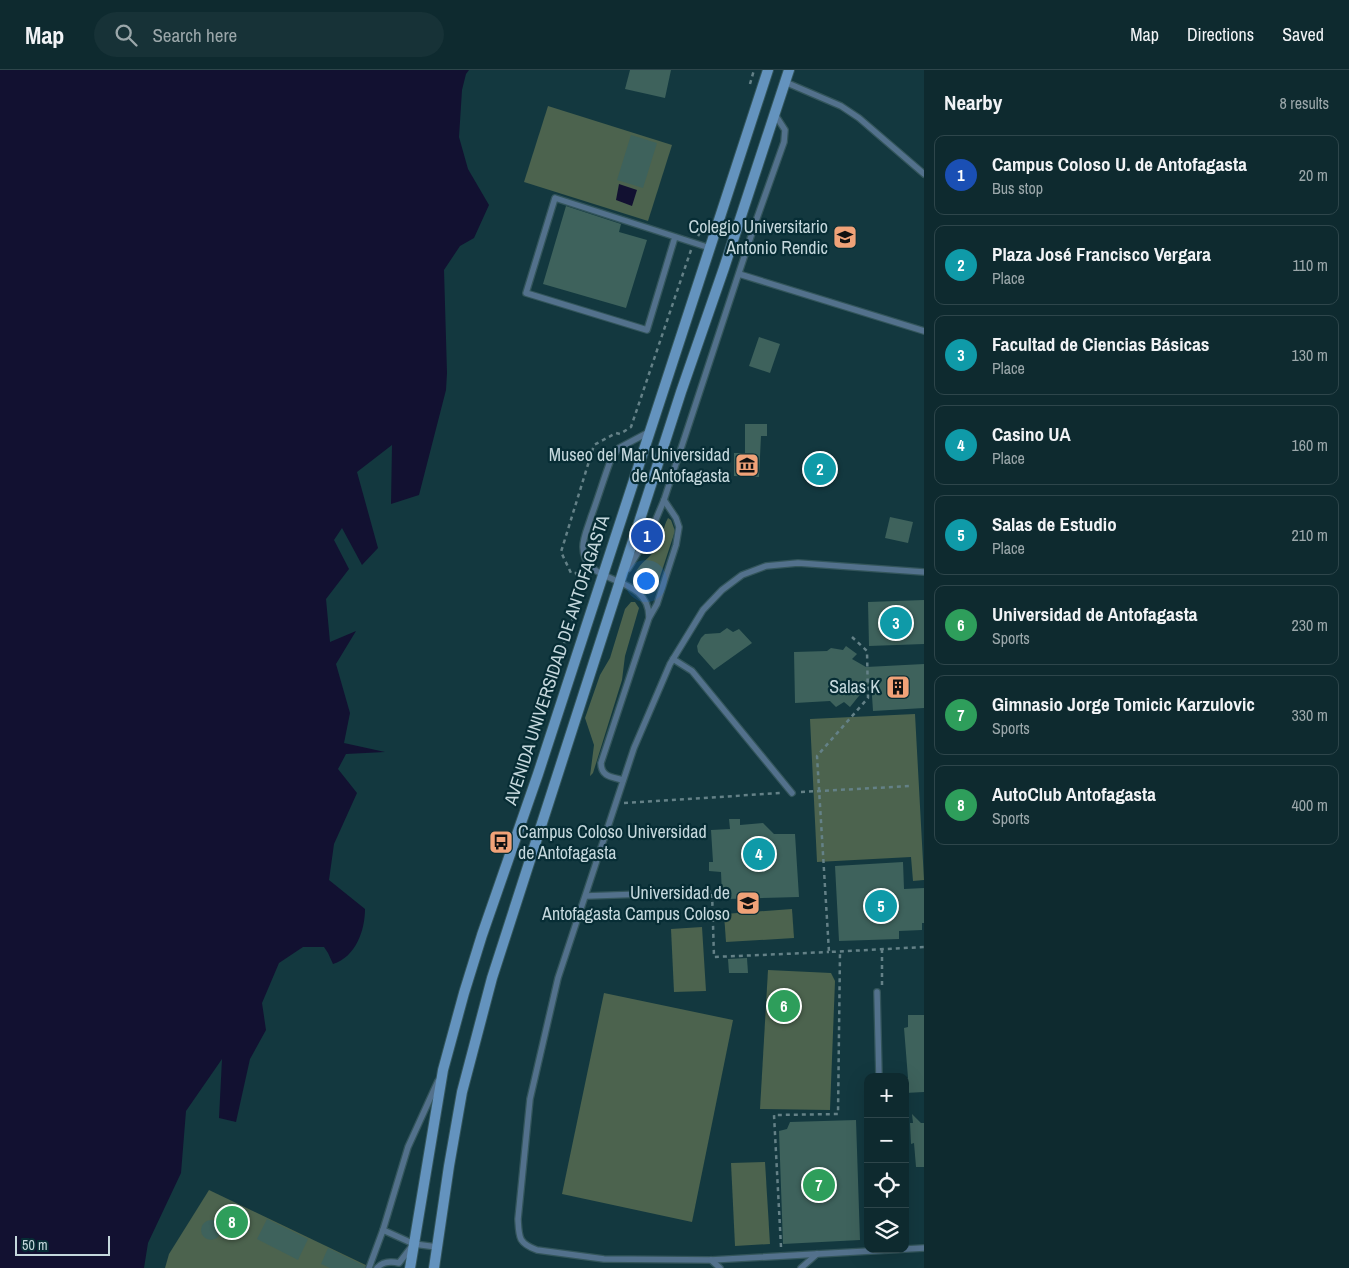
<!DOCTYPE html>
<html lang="en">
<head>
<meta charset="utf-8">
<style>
  :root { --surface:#0e2a2f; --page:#173237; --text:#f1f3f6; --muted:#9ba7aa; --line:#2e464b; --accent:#95b2f1 }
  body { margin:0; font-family:"Archivo Narrow",sans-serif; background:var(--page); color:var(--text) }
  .controls { position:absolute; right:15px; bottom:15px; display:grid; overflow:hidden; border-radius:10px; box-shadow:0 5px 20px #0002 }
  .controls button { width:45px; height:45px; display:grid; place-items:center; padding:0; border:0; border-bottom:1px solid var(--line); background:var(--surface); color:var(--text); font:25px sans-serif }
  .scale { position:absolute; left:15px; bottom:12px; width:95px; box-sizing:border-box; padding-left:5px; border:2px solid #c5d8dd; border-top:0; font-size:14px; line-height:18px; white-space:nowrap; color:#c5d8dd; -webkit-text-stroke:4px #072d35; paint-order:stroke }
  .you { position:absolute; left:645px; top:510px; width:18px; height:18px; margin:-12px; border:4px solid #fff; border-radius:50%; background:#1a73e8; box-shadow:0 0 0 8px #1a73e833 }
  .badge { display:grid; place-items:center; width:32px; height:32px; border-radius:50%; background:var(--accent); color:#fff; font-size:16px; font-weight:700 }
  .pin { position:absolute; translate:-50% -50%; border:2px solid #fff; box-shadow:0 1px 5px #0006 }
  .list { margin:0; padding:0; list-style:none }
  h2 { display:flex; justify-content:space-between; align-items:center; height:65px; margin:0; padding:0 20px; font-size:21px }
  h2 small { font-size:16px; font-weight:400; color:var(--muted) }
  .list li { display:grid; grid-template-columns:32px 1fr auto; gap:15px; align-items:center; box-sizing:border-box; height:80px; margin:0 10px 10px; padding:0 10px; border:1px solid var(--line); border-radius:10px }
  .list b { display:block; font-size:19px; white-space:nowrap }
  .list p { margin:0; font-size:16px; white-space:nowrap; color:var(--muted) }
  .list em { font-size:16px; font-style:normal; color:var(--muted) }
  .icon { flex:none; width:28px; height:28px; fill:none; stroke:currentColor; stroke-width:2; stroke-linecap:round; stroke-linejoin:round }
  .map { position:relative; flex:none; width:924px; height:1198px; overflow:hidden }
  header { display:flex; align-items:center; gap:30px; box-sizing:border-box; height:70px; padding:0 25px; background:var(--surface); border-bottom:1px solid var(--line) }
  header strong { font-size:24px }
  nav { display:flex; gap:28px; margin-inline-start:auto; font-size:18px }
  .search { width:350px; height:45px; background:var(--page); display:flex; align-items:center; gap:12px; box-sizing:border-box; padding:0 18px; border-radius:28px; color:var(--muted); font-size:19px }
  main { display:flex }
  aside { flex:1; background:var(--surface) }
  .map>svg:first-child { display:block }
</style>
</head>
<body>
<header>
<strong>Map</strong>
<div class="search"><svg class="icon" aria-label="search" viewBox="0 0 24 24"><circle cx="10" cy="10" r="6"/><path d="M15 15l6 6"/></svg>Search here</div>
<nav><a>Map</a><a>Directions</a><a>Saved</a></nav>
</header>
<main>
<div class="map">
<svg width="924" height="1198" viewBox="0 0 924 1198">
  <rect width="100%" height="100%" fill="#13383f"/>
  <g fill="#4c634e">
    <path d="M548 36 672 75 648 151 524 112Z"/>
    <path d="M668 448 671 450 675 461 655 522 648 518 635 504C641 491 649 489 656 479 663 470 662 459 668 448Z"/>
    <path d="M631 532H635L639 538 625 586 622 610 593 703 590 706 594 675 585 648 600 605 610 588 625 539Z"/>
    <path d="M915 644 924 810 913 811 911 787 817 792 810 649Z"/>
    <path d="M792 839 794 868 726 872 724 844Z"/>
    <path d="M702 857 706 921 674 922 671 859Z"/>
    <path d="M768 900 831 903 835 911 830 1040 760 1039Z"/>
    <path d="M604 923 733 950 692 1152 562 1124Z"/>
    <path d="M765 1092 770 1174 735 1176 731 1093Z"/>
    <path d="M209 1120 372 1198H165L169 1184Z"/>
  </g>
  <g fill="#121131">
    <path d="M0 0H469L466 4 462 20 459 67 468 99 489 135 474 168 460 176 444 200 447 303 446 320 419 425 391 434 392 375 357 402 378 478 362 495 342 458 334 470 349 499 326 529 330 572 356 561 336 594 350 643 344 673 385 682 346 684 338 699 357 723 334 774 329 810 365 839C365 860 356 887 333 894L328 883 324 877H303L279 893 262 933 266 960 250 989 236 1052 219 1048 222 989 186 1041 181 1103 148 1173 144 1198H0Z"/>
    <path d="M619 114 637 120 632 136 616 130Z"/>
  </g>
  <g fill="#3e625c">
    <path d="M630 0H671L665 28 625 19Z"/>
    <path d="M631 65 657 73 643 118 617 110Z"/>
    <path d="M566 136 621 154 619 162 647 170 626 238 543 214Z"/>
    <path d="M759 267 780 274 770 303 749 296Z"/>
    <path d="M745 354H767V366H761L759 407 734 406V383H745Z"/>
    <path d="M890 447 913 452 908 473 885 468Z"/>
    <path d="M924 530V574L869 576 868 532Z"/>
    <path d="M727 558 733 562 739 559 752 573 714 600 698 582 697 576 701 568 705 564 720 563Z"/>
    <path d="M846 576 857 584 852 589 866 597 924 594V638L873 641 871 611 850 637 844 632 836 637 830 631 795 633 794 582 827 581 831 578 843 580Z"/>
    <path d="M729 749H740V755L763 753 774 764H795L799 827 727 829 722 826 721 802 709 801V792H713L711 760 730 759Z"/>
    <path d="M903 792 904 819 924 818V853H922V860L899 861V869L839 871 835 796Z"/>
    <path d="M747 888 748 903H729L728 889Z"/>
    <path d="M908 945H924V1022L905 1023V1008H908L904 958 908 957Z"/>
    <path d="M912 1044 921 1053H924V1097H916L914 1073 911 1074 910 1053H913Z"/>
    <path d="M856 1050 860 1170 783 1174 779 1061 787 1059 790 1052Z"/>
    <path d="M267 1149 308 1169 298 1190 257 1169Z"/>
    <circle cx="211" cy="1160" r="10"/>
    <path d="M328 1178 365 1196 364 1198H330L321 1194Z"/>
  </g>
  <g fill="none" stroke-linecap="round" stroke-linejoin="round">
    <g stroke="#33555b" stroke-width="8">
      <g id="lane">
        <path d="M785 12 841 36 859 48 924 104"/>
        <path d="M675 167 647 260 526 223 555 128 710 178"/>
        <path d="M739 204 924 261"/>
        <path d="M628 499 651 461 664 430 757 148 784 72 785 60 774 43"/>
        <path d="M924 502 798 493 766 496 742 505 722 520 703 540 670 594 634 678 558 908 530 1029 518 1149C519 1167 518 1173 537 1180L604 1189 711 1190 924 1178"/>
        <path d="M649 547C649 503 583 517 583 477 583 467 588 457 591 447 598 428 604 408 611 389L619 378 649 362"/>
        <path d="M673 589 692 601 792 723"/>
        <path d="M623 710C612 707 601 707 601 693L649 548 657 534 676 475 679 457 676 448 664 430"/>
        <path d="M586 826 700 822"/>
        <path d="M877 922 879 1007"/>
        <path d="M383 1160 414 1174 437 1177"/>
        <path d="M711 1190 720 1198"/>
        <path d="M369 1198 383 1160 408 1077 438 1011"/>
        <path d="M377 1198C383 1191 391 1191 399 1193L412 1176"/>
        <path d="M801 1198 817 1184"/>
      </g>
    </g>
    <g stroke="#33555b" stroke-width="12">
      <g id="secondary">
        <path d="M410 1198 443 1000 464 923 482 865 538 704 768 0"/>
        <path d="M434 1198 449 1096 462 1022 492 908 681 322 724 198 789 0"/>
      </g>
    </g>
    <g stroke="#648187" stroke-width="2.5" stroke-dasharray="4 4" stroke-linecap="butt">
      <path d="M750 14 754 0"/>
      <path d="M698 166 704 156"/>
      <path d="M852 567 867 581 868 628 817 686 829 882 924 877"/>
      <path d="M524 700 539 655 536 644 550 602 556 596 583 519 576 503H571L561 482 594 375 616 363 620 364 631 357 691 180"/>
      <path d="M801 722 911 716"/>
      <path d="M624 733 781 723"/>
      <path d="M707 822 712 821 714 887 829 882"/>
      <path d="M882 879V915"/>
      <path d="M781 1177 774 1045 838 1044 840 882"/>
    </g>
    <use href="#lane" stroke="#53718c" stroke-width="5.5"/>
    <use href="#secondary" stroke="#6493be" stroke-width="10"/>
  </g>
  <defs>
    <g id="school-square" transform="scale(1.25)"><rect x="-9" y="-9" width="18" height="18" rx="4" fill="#f0a278" stroke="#072d35"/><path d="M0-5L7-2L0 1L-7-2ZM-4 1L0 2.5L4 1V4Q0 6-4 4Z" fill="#111"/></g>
    <g id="museum-square" transform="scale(1.25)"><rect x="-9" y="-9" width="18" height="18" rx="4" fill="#f0a278" stroke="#072d35"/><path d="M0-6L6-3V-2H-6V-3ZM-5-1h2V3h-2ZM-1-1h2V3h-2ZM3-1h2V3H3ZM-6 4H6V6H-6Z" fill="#111"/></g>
    <g id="building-square" transform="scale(1.25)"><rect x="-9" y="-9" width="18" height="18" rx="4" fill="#f0a278" stroke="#072d35"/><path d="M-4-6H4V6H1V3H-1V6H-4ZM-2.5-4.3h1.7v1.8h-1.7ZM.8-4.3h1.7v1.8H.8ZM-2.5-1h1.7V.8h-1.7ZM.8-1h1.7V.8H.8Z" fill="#111"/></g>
    <g id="bus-square" transform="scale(1.25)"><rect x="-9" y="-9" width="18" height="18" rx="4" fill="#f0a278" stroke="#072d35"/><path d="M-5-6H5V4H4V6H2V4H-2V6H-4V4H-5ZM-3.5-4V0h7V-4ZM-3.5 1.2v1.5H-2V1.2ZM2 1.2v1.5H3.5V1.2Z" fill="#111"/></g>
    <g id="university-square" transform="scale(1.25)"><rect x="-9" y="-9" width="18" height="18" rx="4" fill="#f0a278" stroke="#072d35"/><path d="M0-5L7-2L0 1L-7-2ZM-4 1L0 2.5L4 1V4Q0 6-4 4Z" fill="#111"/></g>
  </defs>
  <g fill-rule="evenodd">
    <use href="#school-square" x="845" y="167"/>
    <use href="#museum-square" x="747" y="395"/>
    <use href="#building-square" x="898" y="617"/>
    <use href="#bus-square" x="501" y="772"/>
    <use href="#university-square" x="748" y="833"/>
  </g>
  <g text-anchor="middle" stroke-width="4.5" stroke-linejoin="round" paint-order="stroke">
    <g font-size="18" fill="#c5d8dd" stroke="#072d35" text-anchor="end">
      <text x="828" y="163">Colegio Universitario<tspan x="828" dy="21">Antonio Rendic</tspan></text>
      <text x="730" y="391">Museo del Mar Universidad<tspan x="730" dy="21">de Antofagasta</tspan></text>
      <text x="880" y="623">Salas K</text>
      <text x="518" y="768" text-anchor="start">Campus Coloso Universidad<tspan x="518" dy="21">de Antofagasta</tspan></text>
      <text x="730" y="829">Universidad de<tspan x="730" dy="21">Antofagasta Campus Coloso</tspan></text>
    </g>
    <g font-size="18" fill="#c5d8dd" stroke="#072d35">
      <text transform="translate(557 590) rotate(-72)" y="6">AVENIDA UNIVERSIDAD DE ANTOFAGASTA</text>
    </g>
  </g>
</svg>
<div class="controls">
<button>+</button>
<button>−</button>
<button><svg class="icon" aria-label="locate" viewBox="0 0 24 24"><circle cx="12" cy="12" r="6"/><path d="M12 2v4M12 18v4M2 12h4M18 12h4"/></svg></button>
<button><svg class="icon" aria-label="layers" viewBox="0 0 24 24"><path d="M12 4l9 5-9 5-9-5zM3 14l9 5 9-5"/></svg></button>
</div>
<div class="scale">50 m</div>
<div class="you"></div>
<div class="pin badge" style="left:647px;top:466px;background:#1a4fb4">1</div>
<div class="pin badge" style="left:820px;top:399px;background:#0f9aa8">2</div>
<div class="pin badge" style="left:896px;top:553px;background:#0f9aa8">3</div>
<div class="pin badge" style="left:759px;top:784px;background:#0f9aa8">4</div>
<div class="pin badge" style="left:881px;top:836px;background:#0f9aa8">5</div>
<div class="pin badge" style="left:784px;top:936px;background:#2e9e5b">6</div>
<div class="pin badge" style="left:819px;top:1115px;background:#2e9e5b">7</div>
<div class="pin badge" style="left:232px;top:1152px;background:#2e9e5b">8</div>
</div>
<aside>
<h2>Nearby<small>8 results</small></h2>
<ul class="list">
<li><span class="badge" style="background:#1a4fb4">1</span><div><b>Campus Coloso U. de Antofagasta</b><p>Bus stop</p></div><em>20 m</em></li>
<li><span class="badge" style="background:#0f9aa8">2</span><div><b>Plaza José Francisco Vergara</b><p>Place</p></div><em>110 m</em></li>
<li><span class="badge" style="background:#0f9aa8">3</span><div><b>Facultad de Ciencias Básicas</b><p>Place</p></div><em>130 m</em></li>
<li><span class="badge" style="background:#0f9aa8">4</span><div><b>Casino UA</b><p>Place</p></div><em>160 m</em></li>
<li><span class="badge" style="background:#0f9aa8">5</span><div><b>Salas de Estudio</b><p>Place</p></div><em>210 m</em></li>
<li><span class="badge" style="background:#2e9e5b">6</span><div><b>Universidad de Antofagasta</b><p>Sports</p></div><em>230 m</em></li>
<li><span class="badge" style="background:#2e9e5b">7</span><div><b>Gimnasio Jorge Tomicic Karzulovic</b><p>Sports</p></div><em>330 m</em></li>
<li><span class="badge" style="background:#2e9e5b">8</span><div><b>AutoClub Antofagasta</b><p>Sports</p></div><em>400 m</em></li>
</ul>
</aside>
</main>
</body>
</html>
